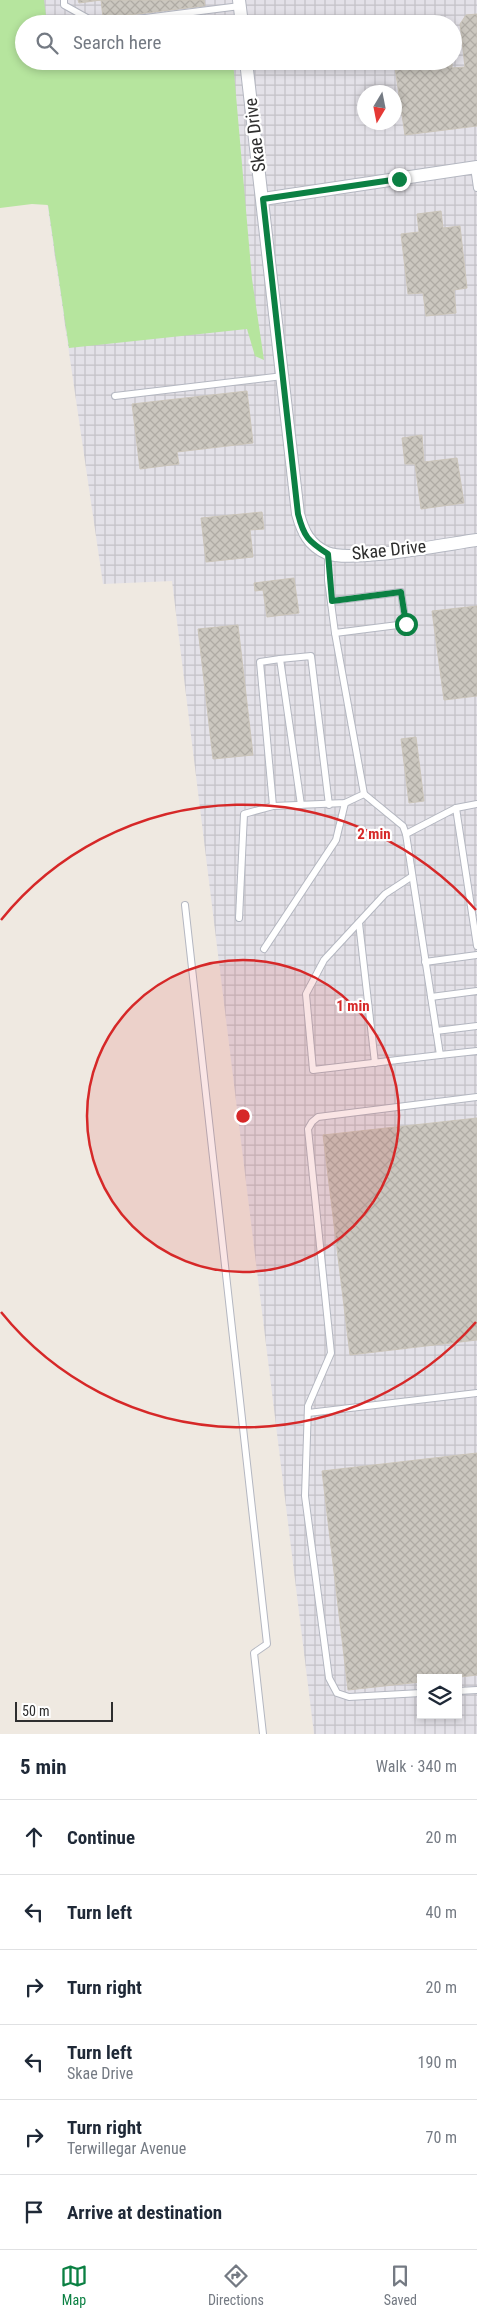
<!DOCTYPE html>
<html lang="en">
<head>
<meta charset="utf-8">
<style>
  :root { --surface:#fff; --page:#f2f2f3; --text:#1f2937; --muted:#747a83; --line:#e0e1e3; --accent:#0b8043 }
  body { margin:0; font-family:"Roboto Condensed",sans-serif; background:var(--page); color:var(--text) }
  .controls { position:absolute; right:15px; bottom:15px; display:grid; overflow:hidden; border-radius:0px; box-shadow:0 2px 8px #0003 }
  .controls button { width:45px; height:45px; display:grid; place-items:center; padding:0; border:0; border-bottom:1px solid var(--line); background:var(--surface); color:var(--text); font:25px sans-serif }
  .compass { position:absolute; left:357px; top:85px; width:45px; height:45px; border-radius:50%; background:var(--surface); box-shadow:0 2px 8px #0003; rotate:190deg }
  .scale { position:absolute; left:15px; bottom:12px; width:98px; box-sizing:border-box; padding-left:5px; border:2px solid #2e2e2e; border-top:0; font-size:14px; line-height:18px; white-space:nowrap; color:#2e2e2e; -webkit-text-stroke:4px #fff; paint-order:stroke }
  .stop { position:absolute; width:15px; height:15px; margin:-11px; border:4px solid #0b8043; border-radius:50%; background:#fff }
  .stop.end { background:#0b8043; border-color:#fff; box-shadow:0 1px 5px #0008 }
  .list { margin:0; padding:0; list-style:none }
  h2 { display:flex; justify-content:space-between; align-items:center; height:65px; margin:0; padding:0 20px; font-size:21px }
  h2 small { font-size:16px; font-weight:400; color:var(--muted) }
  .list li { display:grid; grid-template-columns:32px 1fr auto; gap:15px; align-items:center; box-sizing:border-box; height:75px; padding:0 20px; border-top:1px solid var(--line) }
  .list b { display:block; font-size:19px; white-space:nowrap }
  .list p { margin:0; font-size:16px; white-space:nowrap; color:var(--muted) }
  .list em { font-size:16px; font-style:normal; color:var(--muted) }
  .icon { flex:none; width:28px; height:28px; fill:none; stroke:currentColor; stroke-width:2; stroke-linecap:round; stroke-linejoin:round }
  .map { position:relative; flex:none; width:477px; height:1734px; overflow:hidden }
  .search { position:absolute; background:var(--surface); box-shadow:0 2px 8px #0003; left:15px; right:15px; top:15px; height:55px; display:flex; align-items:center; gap:12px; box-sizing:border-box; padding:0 18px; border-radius:28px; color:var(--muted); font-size:19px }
  .sheet { height:515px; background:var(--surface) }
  nav { display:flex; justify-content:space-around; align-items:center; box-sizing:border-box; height:70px; border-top:1px solid var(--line); background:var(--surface); font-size:14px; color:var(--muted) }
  nav a { display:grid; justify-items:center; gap:2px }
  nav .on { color:var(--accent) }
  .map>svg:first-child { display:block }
</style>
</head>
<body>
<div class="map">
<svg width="477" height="1734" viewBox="0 0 477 1734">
  <defs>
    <pattern id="industrial-grid" width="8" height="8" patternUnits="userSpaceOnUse" patternTransform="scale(1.25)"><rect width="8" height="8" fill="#e3e1e8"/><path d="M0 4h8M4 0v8" fill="none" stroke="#c3c1c7"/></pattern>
    <pattern id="building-cross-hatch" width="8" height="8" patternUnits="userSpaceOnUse" patternTransform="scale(1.25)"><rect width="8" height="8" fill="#cbc7bf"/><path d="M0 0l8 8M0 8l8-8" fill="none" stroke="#afaba4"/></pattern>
  </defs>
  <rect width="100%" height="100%" fill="#efe9e1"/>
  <path fill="url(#industrial-grid)" fill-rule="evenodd" d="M22 0H477V1734H314L172 581 103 584 49 216 30 61H453V24H25ZM364 92H394V122H364ZM421 1678H458V1715H421Z"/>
  <path fill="#b6e59e" d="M0 0H44L47 24H24V61H233L252 279 264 360 255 356 247 329 69 348 48 205 32 204 0 208Z"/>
  <g fill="url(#building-cross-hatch)" stroke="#cbc5ba">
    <path d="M78 0H204L205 6 103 18 101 0 79 3Z"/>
    <path d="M477 14V126L405 135 394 61H452V68L465 67 460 24 466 15Z"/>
    <path d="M437 19 445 24H397V23Z"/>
    <path d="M441 211 443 228 460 226 467 288 454 290 456 313 426 316 423 293 408 294 401 234 419 232 417 214Z"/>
    <path d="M247 391 253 443 177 452 179 464 140 469 132 404Z"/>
    <path d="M422 435 424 462 457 458 464 503 421 509 415 464H405L402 438Z"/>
    <path d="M262 512 264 529 250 530 253 557 206 562 201 518Z"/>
    <path d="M294 578 299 613 267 617 263 590 255 591 254 583Z"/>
    <path d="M477 606V696L444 700 432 611Z"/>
    <path d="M238 625 253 755 213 759 198 629Z"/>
    <path d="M416 737 424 801 409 803 401 739Z"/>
    <path d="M477 1118V1340L350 1355 323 1135Z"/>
    <path d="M477 1453V1675L452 1678H421V1682L348 1690 322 1471Z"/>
  </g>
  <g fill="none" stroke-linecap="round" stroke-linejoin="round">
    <g stroke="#b4b7c1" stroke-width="8">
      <g id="service">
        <path d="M64 0V5L98 24 240 6"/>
        <path d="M474 167 477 188"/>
        <path d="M115 396 283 376"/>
        <path d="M328 554V580L335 633 406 624 401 592 331 601"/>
        <path d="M364 794 403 826 406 834 440 1055 477 1051"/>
        <path d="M301 805 280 659 311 656 329 805"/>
        <path d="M273 806 260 662 280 659"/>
        <path d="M456 808 477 946"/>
        <path d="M406 834 456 808 477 804"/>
        <path d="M411 877 385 894 324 960 306 994 313 1070 440 1055"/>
        <path d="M185 905 267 1644 254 1653 263 1734"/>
        <path d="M239 918 244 814 273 806 345 803 364 794 335 633"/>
        <path d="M359 923 375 1063"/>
        <path d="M264 949 336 840 345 803"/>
        <path d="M425 962 477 955"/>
        <path d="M431 997 477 991"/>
        <path d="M436 1031 477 1026"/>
        <path d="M308 1413 477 1393"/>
        <path d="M458 1691 477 1690"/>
        <path d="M421 1693 349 1697 337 1693 329 1678 305 1496 308 1406 331 1353 308 1129 312 1122 318 1117 477 1097"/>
      </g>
    </g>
    <g stroke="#b4b7c1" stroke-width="14">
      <g id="minor">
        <path d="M239 0 242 24"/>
        <path d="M246 61 298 514C303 532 309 545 327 553 350 563 447 544 477 540"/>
        <path d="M263 199 477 167"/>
      </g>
    </g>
    <use href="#service" stroke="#fff" stroke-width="6"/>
    <use href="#minor" stroke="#fff" stroke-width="12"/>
  </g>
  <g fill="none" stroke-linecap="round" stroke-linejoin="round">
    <path stroke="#0b8043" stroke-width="6" d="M399 179 263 199 298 514C304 537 308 541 328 554L332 601 401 592 406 624"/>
  </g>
  <circle cx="243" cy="1116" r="156" fill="#d62828" fill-opacity=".12"/>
  <g fill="none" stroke="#d62828" stroke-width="2.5">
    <circle cx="243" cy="1116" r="156"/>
    <path d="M476 1322A311 311 0 0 1 1 1312M1 920A311 311 0 0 1 476 910"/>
  </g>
  <g text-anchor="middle" stroke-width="4.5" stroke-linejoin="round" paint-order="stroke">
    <g font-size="18" fill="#2e2e2e" stroke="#fff">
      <text transform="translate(255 135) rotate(-97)" y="6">Skae Drive</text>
      <text transform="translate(389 550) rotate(-6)" y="6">Skae Drive</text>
    </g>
  </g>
  <circle cx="243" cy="1116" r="8" fill="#d62828" stroke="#fff" stroke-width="2.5"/>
  <g font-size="15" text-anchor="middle" font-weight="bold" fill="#d62828" stroke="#fff" stroke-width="4.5" stroke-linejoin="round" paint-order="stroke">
    <text x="374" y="839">2 min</text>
    <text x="353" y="1011">1 min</text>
  </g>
</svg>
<div class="controls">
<button><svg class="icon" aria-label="layers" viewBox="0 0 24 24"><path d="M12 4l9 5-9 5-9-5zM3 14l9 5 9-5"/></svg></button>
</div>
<svg class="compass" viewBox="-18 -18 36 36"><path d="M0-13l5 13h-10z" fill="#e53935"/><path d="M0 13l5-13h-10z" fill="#747a83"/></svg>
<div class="scale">50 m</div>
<div class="stop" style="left:406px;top:624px"></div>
<div class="stop end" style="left:399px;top:179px"></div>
<div class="search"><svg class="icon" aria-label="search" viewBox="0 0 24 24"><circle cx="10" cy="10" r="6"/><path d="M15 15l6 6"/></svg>Search here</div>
</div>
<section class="sheet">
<h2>5 min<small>Walk · 340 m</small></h2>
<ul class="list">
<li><svg class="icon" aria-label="ahead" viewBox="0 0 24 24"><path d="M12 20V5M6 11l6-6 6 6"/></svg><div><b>Continue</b></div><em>20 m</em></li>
<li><svg class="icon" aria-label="left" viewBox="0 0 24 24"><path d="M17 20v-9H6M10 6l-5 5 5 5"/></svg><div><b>Turn left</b></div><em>40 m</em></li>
<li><svg class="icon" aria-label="right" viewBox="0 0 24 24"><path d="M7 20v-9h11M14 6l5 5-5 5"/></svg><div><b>Turn right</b></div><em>20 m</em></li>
<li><svg class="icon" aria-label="left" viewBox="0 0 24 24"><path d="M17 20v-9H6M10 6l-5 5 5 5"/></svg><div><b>Turn left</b><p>Skae Drive</p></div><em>190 m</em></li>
<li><svg class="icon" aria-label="right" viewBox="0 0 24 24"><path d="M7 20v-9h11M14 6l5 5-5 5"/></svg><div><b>Turn right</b><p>Terwillegar Avenue</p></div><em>70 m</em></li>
<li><svg class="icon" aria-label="arrive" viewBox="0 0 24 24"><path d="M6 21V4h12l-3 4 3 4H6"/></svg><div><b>Arrive at destination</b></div></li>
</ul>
</section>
<nav>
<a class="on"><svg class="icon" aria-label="map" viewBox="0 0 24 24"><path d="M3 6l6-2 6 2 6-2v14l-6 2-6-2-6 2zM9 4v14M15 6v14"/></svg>Map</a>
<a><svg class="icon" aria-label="directions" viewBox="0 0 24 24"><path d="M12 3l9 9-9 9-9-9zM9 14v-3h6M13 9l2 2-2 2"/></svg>Directions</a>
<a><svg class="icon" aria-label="saved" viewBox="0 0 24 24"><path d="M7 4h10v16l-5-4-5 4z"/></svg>Saved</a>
</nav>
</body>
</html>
